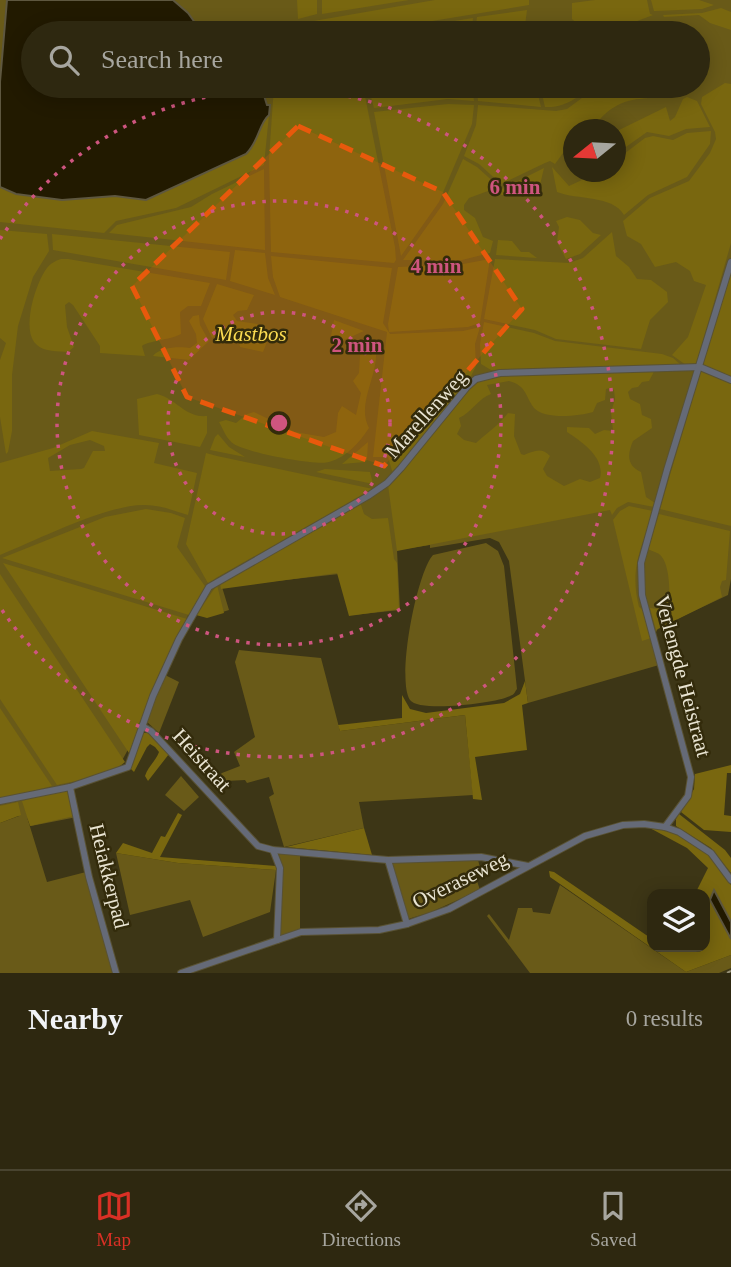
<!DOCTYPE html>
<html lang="en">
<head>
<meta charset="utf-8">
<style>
  :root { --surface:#2e2810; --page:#3a341e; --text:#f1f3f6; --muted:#a7a69f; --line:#494430; --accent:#d93025 }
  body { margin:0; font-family:"Times New Roman",serif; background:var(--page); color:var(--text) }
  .controls { position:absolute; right:21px; bottom:21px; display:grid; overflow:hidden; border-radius:14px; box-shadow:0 4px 18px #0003 }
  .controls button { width:63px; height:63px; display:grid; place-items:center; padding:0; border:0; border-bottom:2px solid var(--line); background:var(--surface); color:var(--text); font:35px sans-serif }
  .compass { position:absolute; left:563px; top:119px; width:63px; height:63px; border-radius:50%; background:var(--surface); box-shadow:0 4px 18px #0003; rotate:252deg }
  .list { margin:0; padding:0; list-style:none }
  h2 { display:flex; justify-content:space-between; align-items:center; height:91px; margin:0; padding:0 28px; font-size:30px }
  h2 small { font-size:23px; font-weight:400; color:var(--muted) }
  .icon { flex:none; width:38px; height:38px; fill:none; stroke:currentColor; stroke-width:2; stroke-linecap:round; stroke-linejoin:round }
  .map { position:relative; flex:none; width:731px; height:973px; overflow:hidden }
  .search { position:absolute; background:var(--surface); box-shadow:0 4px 18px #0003; left:21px; right:21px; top:21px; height:77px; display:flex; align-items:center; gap:18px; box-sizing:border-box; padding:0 24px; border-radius:38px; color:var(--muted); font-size:26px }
  .sheet { height:196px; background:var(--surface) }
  nav { display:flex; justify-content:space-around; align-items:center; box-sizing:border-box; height:98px; border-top:2px solid var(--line); background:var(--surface); font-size:19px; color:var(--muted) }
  nav a { display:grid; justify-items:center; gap:4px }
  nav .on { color:var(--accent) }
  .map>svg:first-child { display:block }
</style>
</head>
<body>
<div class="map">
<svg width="731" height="973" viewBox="0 0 731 973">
  <rect width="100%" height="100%" fill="#3d3616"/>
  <g fill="#695a18" fill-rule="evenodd">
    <path d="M0 0H731V579L728 595 658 628 653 639 659 665 528 703 509 561 499 542 490 538 430 548V545L397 550 400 610 353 615 339 574 222 587 229 610 207 617 189 613 138 731 118 768 66 785 77 817 31 826 27 817 47 882 86 872 115 973H0V823L19 816 0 810ZM33 33H698V86H33ZM574 130H616V172H574Z"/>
    <path d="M486 543 498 551 504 566 517 689C514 693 515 694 510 696 497 703 419 713 410 700 396 679 417 572 433 555Z"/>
    <path d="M239 650 321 658 340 731 465 715 473 795 359 802 364 828 284 847 269 797 274 794 269 777 247 783 245 780 226 781 220 788 213 781 222 773 240 766 234 752 255 737 235 662Z"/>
    <path d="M165 675 179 682 159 733 146 721Z"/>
    <path d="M181 776 199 797 184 811 165 795Z"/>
    <path d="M275 851 300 855V931L280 937 281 862Z"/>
    <path d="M116 853 178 863 276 870 270 912 203 937 190 900 130 915Z"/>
    <path d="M478 860 482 875 476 878 480 890 431 912 408 919 392 863Z"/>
    <path d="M560 885 686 972 731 955V968L719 973H530L487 916 489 914 509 940 518 908H532L533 912 550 914Z"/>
  </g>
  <g fill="#79670f" fill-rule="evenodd">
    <path d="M297 0H317V14L298 19Z"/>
    <path d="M322 0H409L322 14Z"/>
    <path d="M435 0H529V5L377 30 367 33H271L308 22Z"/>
    <path d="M595 0H647L650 14 653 15 608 32 588 33 572 19V3Z"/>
    <path d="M651 0H699L714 5 702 9 656 11H654Z"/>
    <path d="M721 8 731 12V30L710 23 699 15 664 17 663 15 702 13Z"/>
    <path d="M527 10 524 33H475L477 17Z"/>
    <path d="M473 18 471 33H380Z"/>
    <path d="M725 83 731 84V243L696 365H686L672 355 688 337 706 285 694 281 690 271 676 262 655 267 641 244 627 236 623 221 650 198 689 181 710 153 716 139 715 132 701 104 702 97Z"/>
    <path d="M274 86H363L395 247 396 260 394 263 271 252 269 158Z"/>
    <path d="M368 86H472L474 101 448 99 374 108Z"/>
    <path d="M476 86H536L541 107 478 101Z"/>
    <path d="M540 86H600C578 93 570 108 545 107Z"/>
    <path d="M611 86H659L662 92C655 97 649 98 640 99 620 100 603 112 593 129L574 130 573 145 563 153 555 164 550 161 545 163 501 184 479 164 464 156 476 125 478 105 556 111 567 109 586 95Z"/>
    <path d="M687 97 697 101 710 127 686 129 669 136 647 132 616 154 617 131 666 107 670 121 675 117 683 99Z"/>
    <path d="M448 104 474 105 472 124 439 202 401 256 374 112Z"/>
    <path d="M269 115 264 165 176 208 116 221 104 233 0 222V187L9 192 62 200 115 196 146 200 246 154 264 119Z"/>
    <path d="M711 131 710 144 687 177 648 195 624 215C613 195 577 200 557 192L552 167 569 186 599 172H616V160L645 138 653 136 673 140 687 133Z"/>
    <path d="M463 159 477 167 497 185V194L488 191 469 198 464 205V210L475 218 483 237 493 241 490 253 462 260H403L443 204Z"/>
    <path d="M544 168 540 185 520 188 508 195H501L502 189Z"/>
    <path d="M264 169 265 250 109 233 117 225 191 207 212 194Z"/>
    <path d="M567 217 580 220 593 233 601 235 580 254 566 259 557 242 559 227 556 221Z"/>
    <path d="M0 230 47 234 49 251 33 277 18 326 12 375V431L8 452 6 454 0 417V360L6 343 0 338Z"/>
    <path d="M612 232 616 256 629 267 637 279 651 280 667 292 668 302 650 320 641 349 556 339 535 330 484 319 495 259 569 263 583 258Z"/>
    <path d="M52 234 230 252 226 280 53 250Z"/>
    <path d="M498 240 512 241 521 252H529L537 258 496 255Z"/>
    <path d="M235 250 265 253 268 278 275 295 230 281Z"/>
    <path d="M271 256 392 268 383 323 390 334 463 331 480 327 475 344 476 366 470 378 454 402 393 474 388 457H373L387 332 280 297 273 277Z"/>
    <path d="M61 259H68L210 283 201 306H188L180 312 181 334C170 340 148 341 142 346L145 356 100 353V346L73 305 69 302 65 305 67 327 74 347 68 352C59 351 44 352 37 345 20 331 36 282 47 268 51 263 55 261 61 259Z"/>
    <path d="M490 259 480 323 468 327 389 332 388 324 398 267 463 264Z"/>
    <path d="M731 267V377L703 365Z"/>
    <path d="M217 284 254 295 247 310 238 311 233 315 237 321 257 324 264 330 267 342 263 352 240 347 237 335 227 330 212 338 203 319Z"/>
    <path d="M199 315 200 325 209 341 189 360 153 356C159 347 180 346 190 348L197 343 196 334 189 321 193 316Z"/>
    <path d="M334 320 364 331 333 345 330 341Z"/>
    <path d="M484 322 534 333 555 341 662 354 673 358 681 365 491 370 481 364 480 344Z"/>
    <path d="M375 344C382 372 355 402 369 428 359 443 347 457 329 462 316 466 245 452 234 444 227 440 223 429 219 422L226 420 236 423 247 414 254 412 295 432 324 437 336 432 338 413 342 406 356 415 361 393 353 381 359 373 360 355Z"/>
    <path d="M656 368 649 381 642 382 638 387 632 388 628 392 630 399 640 404 642 415 651 419 652 428 633 441C627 455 627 466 641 472L646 497 655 503 654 507 628 502 617 508 612 515 610 510 397 551 388 485 399 475 474 383 490 375ZM509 381C527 386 525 396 534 408 545 420 579 416 593 412L597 403 605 400 606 389 610 388 614 390 615 399 611 412 613 431 604 430 595 434 589 428 567 427V432C582 442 605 457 600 478L590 482 580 479 564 486 547 476 543 469 550 456C542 447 534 451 524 455L521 454 514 436 515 414 508 413C499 425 487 433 476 443L464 440 457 434 461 426 459 418C472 412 479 398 491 394L487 385Z"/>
    <path d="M701 370 731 382V526L660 509Z"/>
    <path d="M157 394C177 399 185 418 207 416V433L200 447 139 435 137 399Z"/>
    <path d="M92 431 159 443 154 463 197 473 188 515C174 511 161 505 145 505 108 504 37 540 0 555V463L53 448ZM90 440 104 446 105 451H93L84 468 81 469 50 471 48 458 70 445Z"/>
    <path d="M218 434 229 447 245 457 210 450 215 437Z"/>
    <path d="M368 442 367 460 365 462 342 464Z"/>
    <path d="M206 453 217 456 373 489 216 578 209 585 186 544Z"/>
    <path d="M325 469 370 472 373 484 316 472Z"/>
    <path d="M360 502 364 514 372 519 388 518 394 559 397 563 399 609 349 616 337 573 221 589 220 583Z"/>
    <path d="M629 506 653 511C642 548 629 568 639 607L643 610 651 638 642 641 613 520 620 511Z"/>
    <path d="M146 509 171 513 185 518 177 547 207 589 189 615 2 558 105 517Z"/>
    <path d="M659 514 730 531 726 580 722 581 720 587 722 597 656 630 650 608 658 609 669 605C670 592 670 562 659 554 658 553 649 550 648 549Z"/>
    <path d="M3 563 187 619 160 671 129 753Z"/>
    <path d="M0 574 125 762C108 777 78 780 57 785L0 699Z"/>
    <path d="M217 585 224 613 207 618 196 615Z"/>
    <path d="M525 681 528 703 522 705 527 750 475 757 482 800 473 799 465 715 340 731 338 725 402 718V695L410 709 426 713 504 703 520 694Z"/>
    <path d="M0 708 52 786 0 799Z"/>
    <path d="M143 733H149L169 754 148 781 145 776C148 766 156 761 159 752L155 747 150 744 147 747 134 772 129 767Z"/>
    <path d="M731 765V773H727L724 815 731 816V832L704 830 681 812 694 789 695 774Z"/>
    <path d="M68 789 74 816 30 826 22 801Z"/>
    <path d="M18 802 21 815 0 823V806Z"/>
    <path d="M178 813 182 815 160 857 276 866V870L178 863 116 853 123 843 152 853 161 836 165 837Z"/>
    <path d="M679 814 725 850 731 858V873L711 848 676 826V819Z"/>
    <path d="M648 827 674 831 708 854 723 873 731 885V955L686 972 550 877 549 871 554 872 652 939V947H705V894H695L708 868 687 848Z"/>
    <path d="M364 828 372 855 286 847Z"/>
  </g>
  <g fill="#221a00" stroke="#5e573f" stroke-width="2">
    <path d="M7 0H173L188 13 201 31 208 33H33V86H261L267 105H270L269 115C259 123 259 142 246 154L146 200 115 196 62 200 16 194 0 187V82Z"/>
    <path d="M714 890 731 922V939L710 900Z"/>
  </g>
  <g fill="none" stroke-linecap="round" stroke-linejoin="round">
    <g stroke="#595234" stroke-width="8">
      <g id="minor">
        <path d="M142 726 151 731 258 846 273 850 388 860 481 857 528 866"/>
        <path d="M70 787 89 877 116 973"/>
        <path d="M0 801 70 787 128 767 153 696 179 639 209 587 368 496 387 483 401 468 467 387 476 379 500 373 700 367 731 380"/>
        <path d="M665 827 688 796 691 777 642 595 641 563 667 470 731 262"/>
        <path d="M273 850 280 868 277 940"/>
        <path d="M388 860 407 924"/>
        <path d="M181 973 301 932 379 930 407 924 449 909 585 836 623 825 644 824 665 827 679 832 711 853 731 880"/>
      </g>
    </g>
    <use href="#minor" stroke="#656a77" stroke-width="6"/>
    <path stroke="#969077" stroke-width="2" stroke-dasharray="12 12" stroke-linecap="butt" d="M727 973 731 971"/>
  </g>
  <path fill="#e8590c" fill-opacity="0.2" stroke="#e8590c" stroke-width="5" stroke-dasharray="14 9" stroke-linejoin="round" d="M298 126 443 192 522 309 384 466 187 397 132 286Z"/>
  <g fill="none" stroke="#ce557f" stroke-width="3.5" stroke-dasharray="3.5 7">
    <circle cx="279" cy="423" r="111"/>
    <circle cx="279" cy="423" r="222"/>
    <path d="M0 239A334 334 0 1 1 0 607"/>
  </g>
  <g text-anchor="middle" stroke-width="5" stroke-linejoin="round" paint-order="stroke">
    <g font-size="21" font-style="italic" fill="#fbdb51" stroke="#332b0b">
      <text x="251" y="341">Mastbos</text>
    </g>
    <g font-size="21" fill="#e9e4d2" stroke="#332b0b">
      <text transform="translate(426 414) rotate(-48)" y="7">Marellenweg</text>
      <text transform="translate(683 676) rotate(75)" y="7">Verlengde Heistraat</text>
      <text transform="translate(202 760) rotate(48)" y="7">Heistraat</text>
      <text transform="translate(109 876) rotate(76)" y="7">Heiakkerpad</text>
      <text transform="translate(460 880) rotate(-26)" y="7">Overaseweg</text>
    </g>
  </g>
  <circle cx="279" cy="423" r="10" fill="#ce557f" stroke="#332b0b" stroke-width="3.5"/>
  <g font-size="21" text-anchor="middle" font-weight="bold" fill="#ce557f" stroke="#332b0b" stroke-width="5" stroke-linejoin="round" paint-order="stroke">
    <text x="515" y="194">6 min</text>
    <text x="436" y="273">4 min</text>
    <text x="357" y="352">2 min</text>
  </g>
</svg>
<div class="controls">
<button><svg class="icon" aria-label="layers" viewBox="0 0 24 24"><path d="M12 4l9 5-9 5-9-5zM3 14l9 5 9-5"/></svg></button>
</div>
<svg class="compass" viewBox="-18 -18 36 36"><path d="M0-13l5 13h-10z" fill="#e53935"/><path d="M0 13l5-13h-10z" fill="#a7a69f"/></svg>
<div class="search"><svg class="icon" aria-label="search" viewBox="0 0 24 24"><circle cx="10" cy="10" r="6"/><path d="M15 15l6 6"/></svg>Search here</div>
</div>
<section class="sheet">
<h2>Nearby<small>0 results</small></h2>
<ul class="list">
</ul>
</section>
<nav>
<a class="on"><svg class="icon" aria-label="map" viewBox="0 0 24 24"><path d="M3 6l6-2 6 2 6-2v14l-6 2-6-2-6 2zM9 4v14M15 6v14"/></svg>Map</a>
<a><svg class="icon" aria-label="directions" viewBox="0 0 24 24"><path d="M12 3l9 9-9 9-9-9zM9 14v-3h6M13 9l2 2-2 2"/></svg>Directions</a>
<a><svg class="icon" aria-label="saved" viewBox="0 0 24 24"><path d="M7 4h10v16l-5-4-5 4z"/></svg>Saved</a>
</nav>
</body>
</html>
